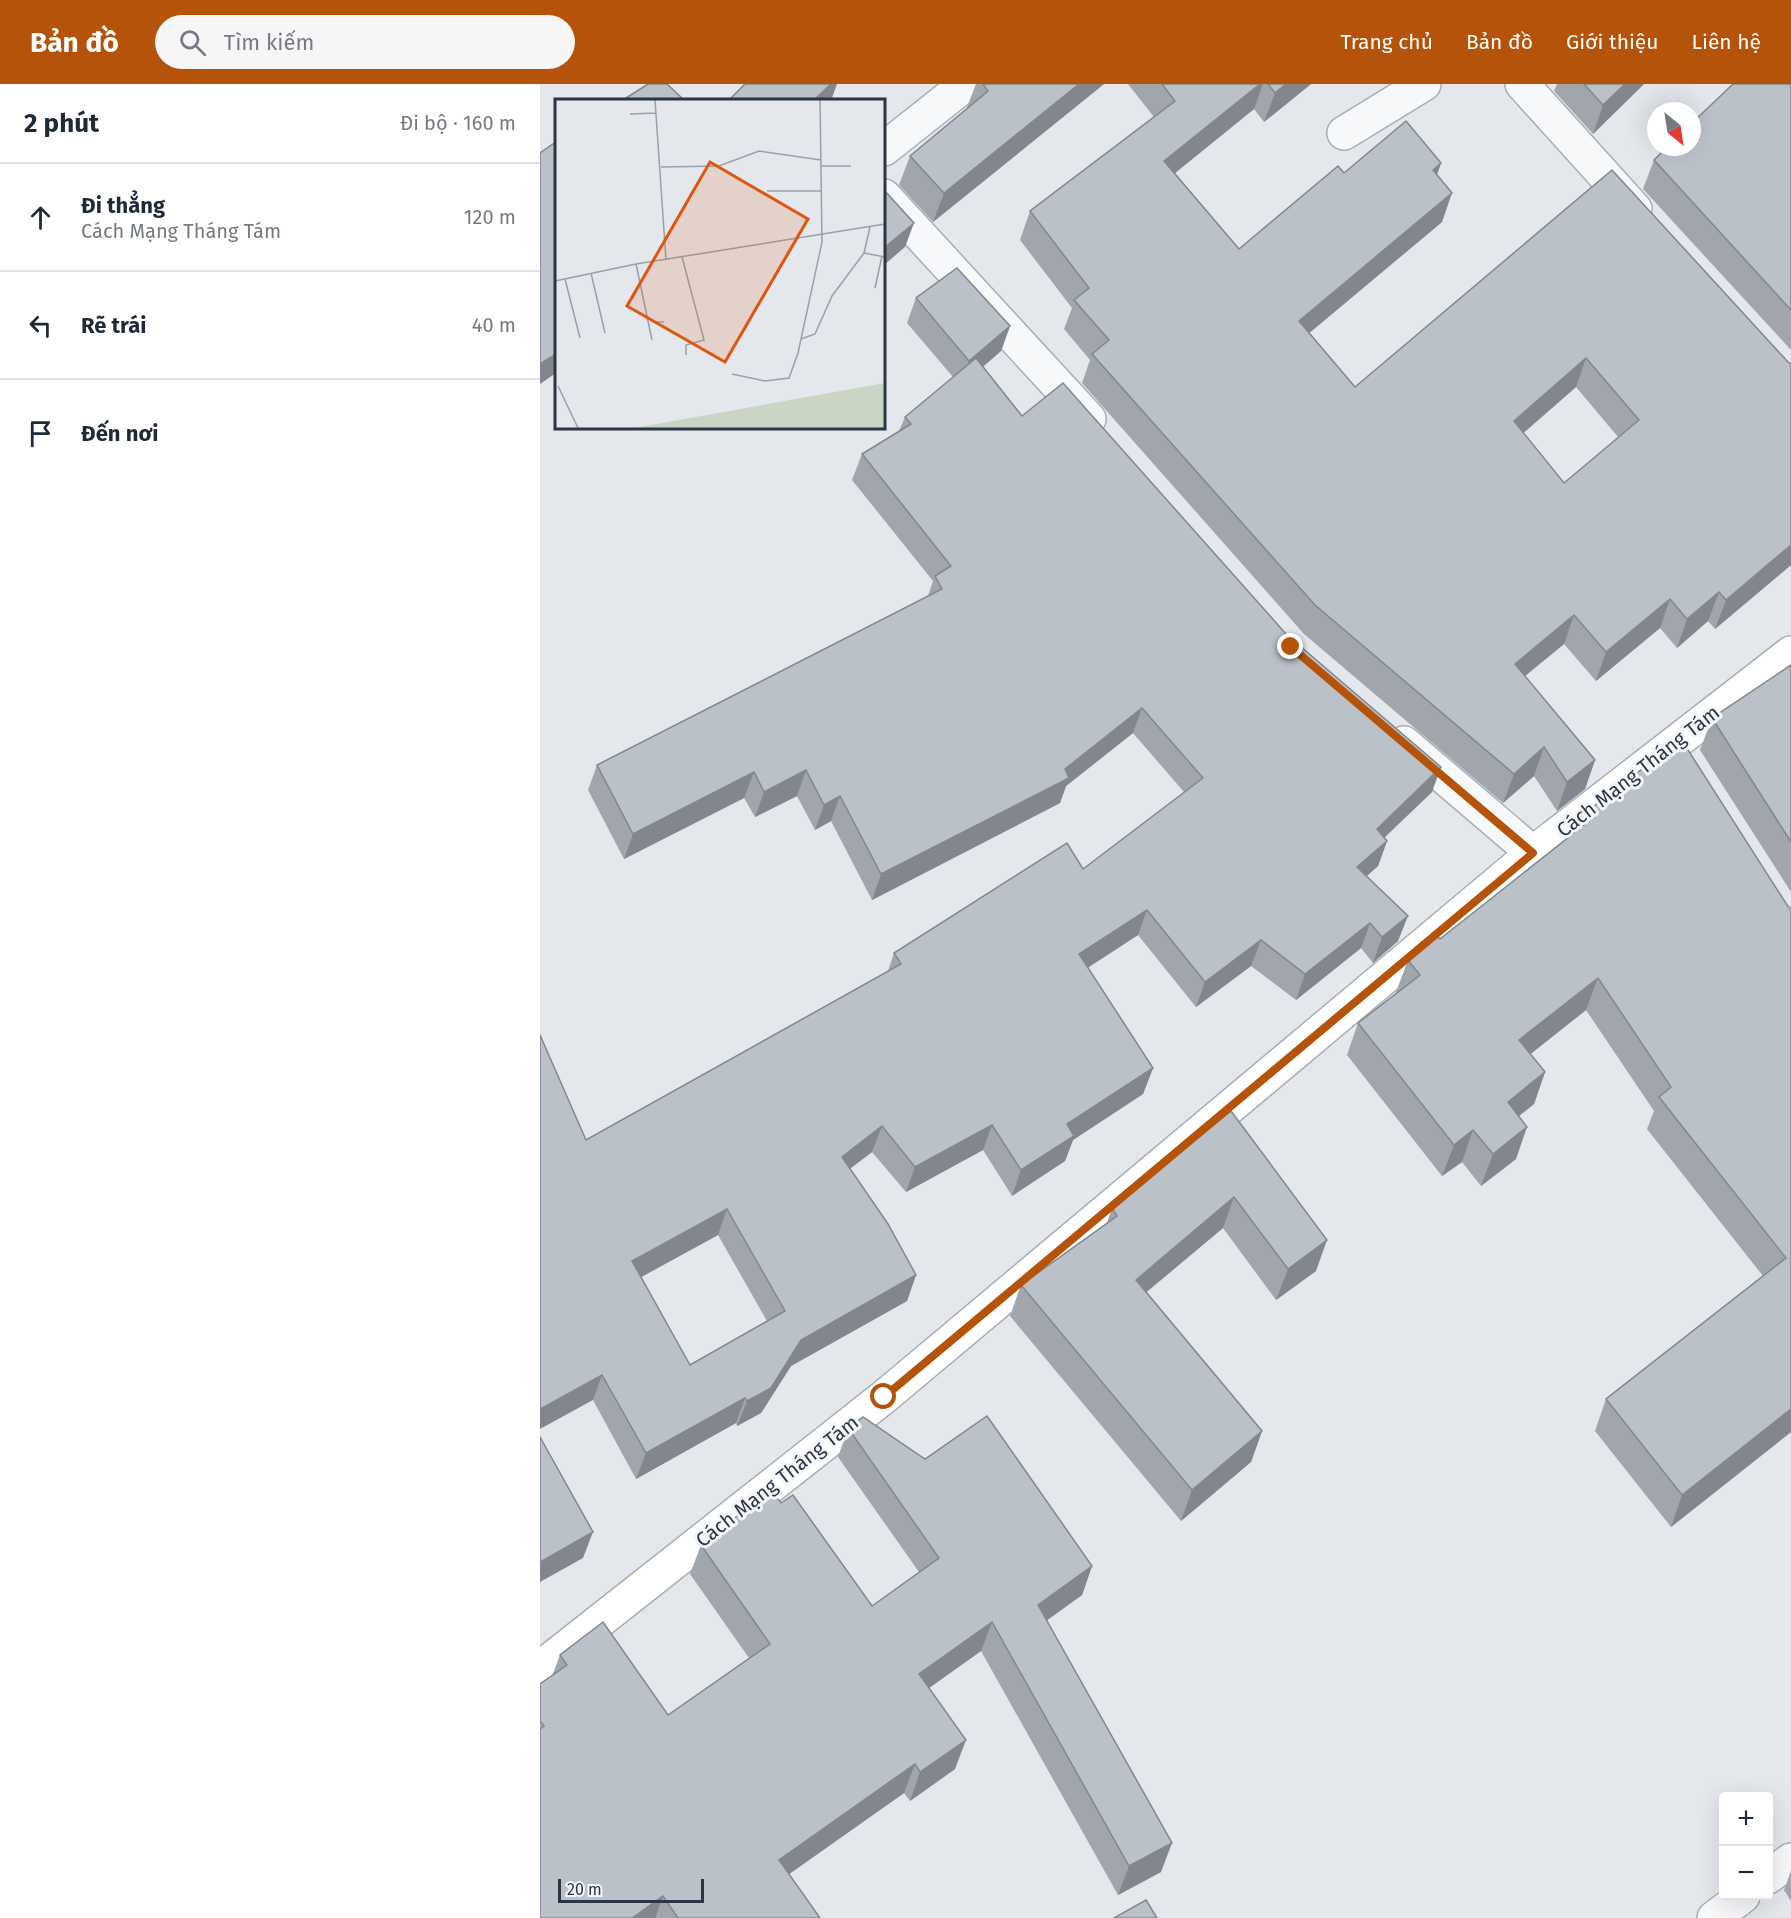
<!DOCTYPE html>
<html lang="vi">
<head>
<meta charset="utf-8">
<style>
  :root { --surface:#fff; --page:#f6f6f7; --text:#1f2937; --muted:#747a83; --line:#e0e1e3; --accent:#b45309 }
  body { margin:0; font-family:"Fira Sans",sans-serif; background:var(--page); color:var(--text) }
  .controls { position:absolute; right:18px; bottom:18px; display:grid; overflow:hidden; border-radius:6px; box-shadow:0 6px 24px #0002 }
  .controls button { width:54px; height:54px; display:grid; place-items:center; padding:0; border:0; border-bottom:2px solid var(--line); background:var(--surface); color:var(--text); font:30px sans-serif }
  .compass { position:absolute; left:1107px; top:18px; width:54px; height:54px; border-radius:50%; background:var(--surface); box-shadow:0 6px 24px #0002; rotate:150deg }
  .scale { position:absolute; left:18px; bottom:15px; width:146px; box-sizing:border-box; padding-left:6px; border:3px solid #2b3644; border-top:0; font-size:16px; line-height:21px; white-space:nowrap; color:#2b3644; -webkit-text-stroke:4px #f4f6f9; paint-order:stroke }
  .stop { position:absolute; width:18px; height:18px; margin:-14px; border:4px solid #b45309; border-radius:50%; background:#fff }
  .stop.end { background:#b45309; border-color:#fff; box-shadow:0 2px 6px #0008 }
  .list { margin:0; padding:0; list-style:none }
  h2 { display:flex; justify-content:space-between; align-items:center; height:78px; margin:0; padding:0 24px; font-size:26px }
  h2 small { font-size:20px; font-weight:400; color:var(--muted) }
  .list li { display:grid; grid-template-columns:39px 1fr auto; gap:18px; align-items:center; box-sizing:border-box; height:108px; padding:0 24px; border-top:2px solid var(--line) }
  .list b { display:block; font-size:22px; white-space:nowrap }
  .list p { margin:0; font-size:20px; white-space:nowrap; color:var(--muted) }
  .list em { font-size:20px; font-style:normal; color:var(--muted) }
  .icon { flex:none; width:33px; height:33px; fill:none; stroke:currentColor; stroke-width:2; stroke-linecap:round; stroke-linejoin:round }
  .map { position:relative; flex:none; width:1251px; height:1834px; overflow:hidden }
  header { display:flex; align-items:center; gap:36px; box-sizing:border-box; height:84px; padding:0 30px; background:var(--accent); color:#fff }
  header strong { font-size:28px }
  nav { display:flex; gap:33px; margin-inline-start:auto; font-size:21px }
  .search { width:420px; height:54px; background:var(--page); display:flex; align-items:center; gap:15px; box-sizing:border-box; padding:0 21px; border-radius:33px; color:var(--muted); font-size:22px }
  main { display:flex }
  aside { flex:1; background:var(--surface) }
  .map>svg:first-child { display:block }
</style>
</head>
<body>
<header>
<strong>Bản đồ</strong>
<div class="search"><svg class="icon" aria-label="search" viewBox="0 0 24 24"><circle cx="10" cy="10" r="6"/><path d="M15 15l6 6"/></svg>Tìm kiếm</div>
<nav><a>Trang chủ</a><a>Bản đồ</a><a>Giới thiệu</a><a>Liên hệ</a></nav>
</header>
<main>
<aside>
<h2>2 phút<small>Đi bộ · 160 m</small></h2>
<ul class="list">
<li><svg class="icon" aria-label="ahead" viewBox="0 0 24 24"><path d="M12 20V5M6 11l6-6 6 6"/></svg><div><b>Đi thẳng</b><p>Cách Mạng Tháng Tám</p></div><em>120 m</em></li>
<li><svg class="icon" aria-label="left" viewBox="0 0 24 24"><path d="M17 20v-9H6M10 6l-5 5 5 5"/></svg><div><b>Rẽ trái</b></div><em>40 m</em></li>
<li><svg class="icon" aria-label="arrive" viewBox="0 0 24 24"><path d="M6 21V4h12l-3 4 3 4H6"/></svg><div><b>Đến nơi</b></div></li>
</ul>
</aside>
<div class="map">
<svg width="1251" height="1834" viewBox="0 0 1251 1834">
  <rect width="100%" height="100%" fill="#e4e7ec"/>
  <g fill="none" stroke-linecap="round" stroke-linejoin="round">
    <g stroke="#a9aeb6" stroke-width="36">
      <g id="street">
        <path d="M982 0 1095 125"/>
        <path d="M804 49 884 0"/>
        <path d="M344 65 426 0"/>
        <path d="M344 112 549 335"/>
        <path d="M864 659 993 769"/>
        <path d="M1228 1793 1251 1776"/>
        <path d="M1174 1834 1203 1812"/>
      </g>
    </g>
    <g stroke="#a9aeb6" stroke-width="36">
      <path id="secondary" d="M0 1584 344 1313 993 769 1251 569"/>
    </g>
    <use href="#street" stroke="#f7f8fa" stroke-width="33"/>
    <use href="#secondary" stroke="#fff" stroke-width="33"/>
  </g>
  <g fill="#a1a6ad" fill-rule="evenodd">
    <path d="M436 0H564L393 138 359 101 370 72 428 24 427 23Z"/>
    <path d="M588 0H771L724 38 714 25 635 89 699 165 804 89 901 79 897 91 902 138 769 249 815 303 1072 86 1248 278 1251 280V481L1175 545 1168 537 1137 564 1120 544 1056 597 1024 560 985 592 1055 676 1045 705 1017 727 994 692 963 719 764 550 542 299 550 276 524 245 532 224 480 156 490 127 614 33ZM1036 303 1078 353 1024 399 983 349Z"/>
    <path d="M1017 0H1104L1053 50 1014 7Z"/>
    <path d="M1251 0V266L1103 105 1114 76Z"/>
    <path d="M376 214 470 242 461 267 443 283 482 332 746 550 892 708 844 754 847 757 838 782 826 792 858 857 833 879 821 864 756 916 711 882 656 923 598 851 547 884 613 984 603 1010 533 1056 525 1077 472 1112 443 1066 366 1108 332 1068 310 1085 376 1191 367 1217 251 1282 221 1329 197 1342 196 1339 96 1395 53 1316 46 1056 348 887 354 869 543 785 644 708 593 649 526 702 520 719 332 816 291 737 275 746 257 712 215 733 204 714 84 775 48 706 57 681 388 512 393 497 312 396 322 370 359 347 365 333 413 293 367 239ZM178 1151 227 1237 150 1281 101 1193Z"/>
    <path d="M1251 581V808L1160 666 1172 634Z"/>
    <path d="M1049 726 1247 821 1251 1348 1131 1443 1055 1347 1066 1315 1223 1192 1107 1045 1114 1027 1046 926 990 970 1005 988 994 1020 979 1032 976 1075 941 1102 922 1078 902 1092 807 971 818 939 857 909 856 908 868 876 900 855 1044 741Z"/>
    <path d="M691 1027 776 1187 736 1216 683 1144 606 1208 722 1347 711 1378 641 1437 470 1232 481 1201 567 1139 572 1124Z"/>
    <path d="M308 1344 385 1375 552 1482 542 1511 507 1536 621 1788 578 1811 441 1567 389 1604 415 1685 370 1717 364 1709 249 1790 280 1834H0V1600L12 1592 20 1571 128 1631 209 1574 150 1490 161 1461 241 1419 332 1522 379 1488 298 1373Z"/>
    <path d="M1251 1787V1817L1244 1806Z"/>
  </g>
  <g fill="#83878d">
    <path d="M291 0H297L292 14 289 16H274Z"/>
    <path d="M539 0H564L393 138 404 109Z"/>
    <path d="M720 0H723L714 25 614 106 624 77Z"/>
    <path d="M746 0H771L724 38 735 9Z"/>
    <path d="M1085 0H1104L1053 50 1063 21Z"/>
    <path d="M901 79 891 107 893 86Z"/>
    <path d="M912 109 902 138 749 266 759 237Z"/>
    <path d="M374 139 365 163 344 181V164Z"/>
    <path d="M470 242 461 267 420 302 429 277Z"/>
    <path d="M16 270V289L0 300V280Z"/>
    <path d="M1046 274 1036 303 964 366 974 337Z"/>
    <path d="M1251 461V481L1175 545 1186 516Z"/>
    <path d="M1179 508 1168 537 1137 564 1147 535Z"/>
    <path d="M1130 515 1120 544 1056 597 1066 568Z"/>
    <path d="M1034 531 1024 560 964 609 975 580Z"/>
    <path d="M602 624 593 649 526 702 520 719 332 816 341 790 525 685Z"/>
    <path d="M1004 663 994 692 963 719 974 690Z"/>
    <path d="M1055 676 1045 705 1017 727 1027 698Z"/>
    <path d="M901 683 892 708 827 770 837 745Z"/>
    <path d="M266 686 257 712 215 733 224 708Z"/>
    <path d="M214 688 204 714 84 775 93 750Z"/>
    <path d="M300 712 291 737 275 746 284 721Z"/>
    <path d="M847 757 838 782 808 809 817 783Z"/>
    <path d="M607 826 598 851 529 896 539 870Z"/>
    <path d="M868 832 858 857 833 879 842 853Z"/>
    <path d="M830 839 821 864 756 916 765 890Z"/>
    <path d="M721 856 711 882 656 923 665 898Z"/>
    <path d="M1058 894 1046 926 968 988 979 956Z"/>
    <path d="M613 984 603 1010 533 1056 525 1077 472 1112 481 1086 527 1040Z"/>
    <path d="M1005 988 994 1020 956 1050 968 1018Z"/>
    <path d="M452 1041 443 1066 366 1108 375 1083Z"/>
    <path d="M342 1042 332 1068 292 1098 302 1073Z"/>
    <path d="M987 1043 976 1075 941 1102 953 1070Z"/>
    <path d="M933 1046 922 1078 902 1092 914 1061Z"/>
    <path d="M694 1113 683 1144 584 1227 596 1196Z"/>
    <path d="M187 1125 178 1151 83 1203 92 1177Z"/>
    <path d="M787 1156 776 1187 736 1216 748 1185Z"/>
    <path d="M376 1191 367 1217 251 1282 221 1329 197 1342 207 1317 261 1256Z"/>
    <path d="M62 1291 53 1316 0 1345V1325Z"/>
    <path d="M205 1314 196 1339 96 1395 106 1369Z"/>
    <path d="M1251 1325V1348L1131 1443 1142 1411Z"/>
    <path d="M722 1347 711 1378 641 1437 652 1406Z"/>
    <path d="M53 1448 43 1474 0 1498V1478Z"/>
    <path d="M552 1482 542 1511 488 1550 498 1521Z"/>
    <path d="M452 1538 441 1567 368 1619 379 1590Z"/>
    <path d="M426 1656 415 1685 370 1717 380 1688Z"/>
    <path d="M375 1680 364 1709 228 1805 239 1776Z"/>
    <path d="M632 1759 621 1788 578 1811 589 1782Z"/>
    <path d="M123 1812 115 1834H92Z"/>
  </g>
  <g fill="#bbc1c9" stroke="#83878d" stroke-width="1.5" fill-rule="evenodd">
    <path d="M108 0H127L144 16H88L86 14Z"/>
    <path d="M205 0H291L274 16H189Z"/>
    <path d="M443 0H539L404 109 370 72 448 7Z"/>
    <path d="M622 0H720L624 77 699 165 798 82 804 89 866 37 901 79 893 86 912 109 759 237 815 303 1072 86 1248 278 1251 280V461L1186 516 1179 508 1147 535 1130 515 1066 568 1034 531 975 580 1055 676 1027 698 1004 663 974 690 775 521 552 270 569 256 534 216 549 204 490 127 635 17ZM1046 274 1099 336 1024 399 974 337Z"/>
    <path d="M728 0H746L735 9Z"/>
    <path d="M1044 0H1085L1063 21Z"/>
    <path d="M1193 0H1251V226L1114 76 1127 63H1152V39Z"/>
    <path d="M16 58V270L0 280V69Z"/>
    <path d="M344 106 374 139 344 164Z"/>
    <path d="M417 184 470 242 429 277 376 214Z"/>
    <path d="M436 274 482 332 523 299 746 550 901 683 837 745 847 757 817 783 868 832 842 853 830 839 765 890 721 856 665 898 607 826 539 870 613 984 527 1040 534 1052 481 1086 452 1041 375 1083 342 1042 302 1073 348 1140 376 1191 261 1256 231 1304 207 1317 205 1314 106 1369 62 1291 0 1325V951L46 1056 361 880 354 869 527 759 543 785 663 694 602 624 525 685 529 694 341 790 300 712 284 721 266 686 224 708 214 688 93 750 57 681 402 505 395 492 411 482 322 370 371 340 365 333ZM187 1125 245 1227 150 1281 92 1177Z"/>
    <path d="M1251 581V758L1172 634Z"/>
    <path d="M1141 655 1247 821 1251 825V1325L1142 1411 1066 1315 1246 1174 1119 1013 1131 1003 1058 894 979 956 1005 988 968 1018 987 1043 953 1070 933 1046 914 1061 818 939 880 891 868 876 897 852 900 855 1054 733 1049 726Z"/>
    <path d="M691 1027 787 1156 748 1185 694 1113 596 1196 722 1347 652 1406 481 1201 577 1132 572 1124Z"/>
    <path d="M447 1332 552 1482 498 1521 632 1759 589 1782 452 1538 379 1590 426 1656 380 1688 375 1680 239 1776 280 1834H138L123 1812 92 1834H0V1645L4 1642 0 1637V1600L27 1581 20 1571 63 1538 128 1631 230 1560 161 1461 231 1405 241 1419 253 1411 332 1522 399 1474 308 1344 323 1333 385 1375Z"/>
    <path d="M0 1353 53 1448 0 1478Z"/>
    <path d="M606 1816 617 1834H574Z"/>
  </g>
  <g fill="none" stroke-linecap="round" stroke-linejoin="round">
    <path stroke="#b45309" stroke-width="8" d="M344 1313 993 769 751 563"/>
  </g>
  <g text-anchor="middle" stroke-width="6" stroke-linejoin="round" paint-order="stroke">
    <g font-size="20" fill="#2b3644" stroke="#f4f6f9">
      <text transform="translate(1098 687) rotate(-38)" y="7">Cách Mạng Tháng Tám</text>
      <text transform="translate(237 1397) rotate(-38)" y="7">Cách Mạng Tháng Tám</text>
    </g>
  </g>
  <g transform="translate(15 15)">
    <rect width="330" height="330" fill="#e4e7ec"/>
    <path d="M330 284V329H79Z" fill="#cad5c5"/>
    <path fill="none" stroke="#9aa0a9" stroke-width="1.5" d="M100 1 111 161M75 15 101 14M266 67H296M106 68 164 67 204 52 266 61M212 92H267M315 128 309 154 330 158M127 158 149 241 131 246V256M81 165 97 241M36 174 50 234M10 180 25 239M0 182 81 165 330 125M320 189 327 157M93 218 98 223H109M246 240 260 235 277 197 309 154M177 275 210 282 234 279 243 254 267 143 265 1M3 287 23 329"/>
    <path fill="#df570f" fill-opacity="0.15" stroke="#df570f" stroke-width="3" d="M155 63 253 120 170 263 72 207Z"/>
    <rect width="330" height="330" fill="none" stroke="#2b3644" stroke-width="3"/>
  </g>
</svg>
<div class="controls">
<button>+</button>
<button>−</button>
</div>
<svg class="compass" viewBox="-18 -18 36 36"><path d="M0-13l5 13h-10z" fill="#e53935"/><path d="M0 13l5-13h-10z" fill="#747a83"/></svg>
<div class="scale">20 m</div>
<div class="stop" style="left:344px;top:1313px"></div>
<div class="stop end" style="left:751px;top:563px"></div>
</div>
</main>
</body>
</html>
